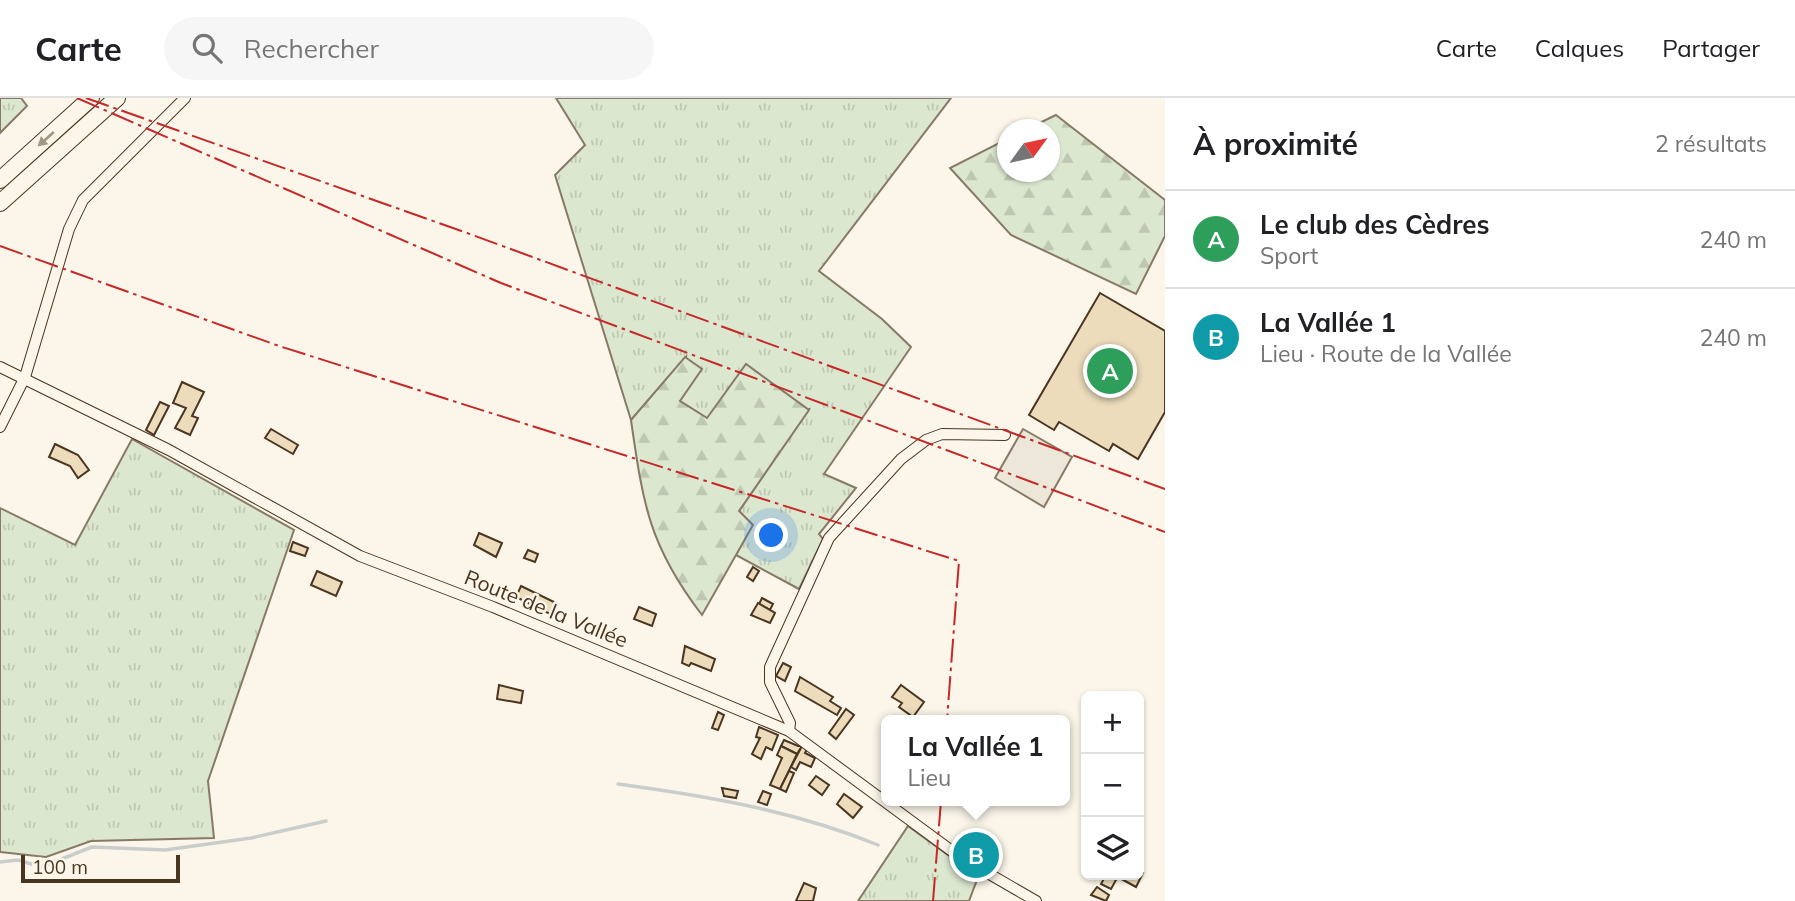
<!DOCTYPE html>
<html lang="fr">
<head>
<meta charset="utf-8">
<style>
  :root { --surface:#fff; --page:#f6f6f6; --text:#202124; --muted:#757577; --line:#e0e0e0; --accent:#c62828 }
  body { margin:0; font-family:Mulish,sans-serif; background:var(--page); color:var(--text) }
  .controls { position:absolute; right:21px; bottom:21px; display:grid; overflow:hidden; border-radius:10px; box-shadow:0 2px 5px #0004 }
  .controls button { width:63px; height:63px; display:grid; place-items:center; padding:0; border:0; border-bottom:2px solid var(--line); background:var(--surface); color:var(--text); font:35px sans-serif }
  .compass { position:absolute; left:997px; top:21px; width:63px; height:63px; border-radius:50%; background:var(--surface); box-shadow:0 2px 5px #0004; rotate:57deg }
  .scale { position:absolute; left:21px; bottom:18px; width:159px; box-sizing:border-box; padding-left:7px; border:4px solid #4a3520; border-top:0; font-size:19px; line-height:24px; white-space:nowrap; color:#4a3520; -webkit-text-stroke:5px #fbf6e9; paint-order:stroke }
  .you { position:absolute; left:772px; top:438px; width:24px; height:24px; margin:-18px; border:5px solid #fff; border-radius:50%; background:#1a73e8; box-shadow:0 0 0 10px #1a73e833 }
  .badge { display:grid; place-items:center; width:46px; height:46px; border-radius:50%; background:var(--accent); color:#fff; font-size:23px; font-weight:700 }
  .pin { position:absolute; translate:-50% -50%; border:4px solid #fff; box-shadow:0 2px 7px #0006 }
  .popup { position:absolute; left:881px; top:617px; width:189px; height:91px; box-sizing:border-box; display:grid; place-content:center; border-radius:10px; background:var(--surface); filter:drop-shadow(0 2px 5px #0005); font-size:23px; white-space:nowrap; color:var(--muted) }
  .popup b { font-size:26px; color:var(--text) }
  .popup::after { content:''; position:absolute; left:50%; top:100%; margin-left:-14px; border:14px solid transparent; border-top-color:var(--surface) }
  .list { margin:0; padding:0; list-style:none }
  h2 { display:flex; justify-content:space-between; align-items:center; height:91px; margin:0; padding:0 28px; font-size:30px }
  h2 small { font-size:23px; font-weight:400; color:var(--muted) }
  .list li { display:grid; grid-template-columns:46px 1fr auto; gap:21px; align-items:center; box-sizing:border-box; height:98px; padding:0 28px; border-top:2px solid var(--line) }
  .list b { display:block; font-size:26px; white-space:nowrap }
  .list p { margin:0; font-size:23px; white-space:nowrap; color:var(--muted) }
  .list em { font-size:23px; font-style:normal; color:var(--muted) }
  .icon { flex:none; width:38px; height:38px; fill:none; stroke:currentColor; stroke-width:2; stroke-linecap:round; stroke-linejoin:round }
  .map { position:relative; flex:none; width:1165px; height:803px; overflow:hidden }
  header { display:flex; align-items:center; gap:42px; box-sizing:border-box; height:98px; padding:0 35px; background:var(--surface); border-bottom:2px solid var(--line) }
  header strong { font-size:33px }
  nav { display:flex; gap:38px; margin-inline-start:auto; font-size:24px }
  .search { width:490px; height:63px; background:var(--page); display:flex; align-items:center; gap:18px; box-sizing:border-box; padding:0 24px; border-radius:38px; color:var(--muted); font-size:26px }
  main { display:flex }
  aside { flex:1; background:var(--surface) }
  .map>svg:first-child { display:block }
</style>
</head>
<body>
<header>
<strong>Carte</strong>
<div class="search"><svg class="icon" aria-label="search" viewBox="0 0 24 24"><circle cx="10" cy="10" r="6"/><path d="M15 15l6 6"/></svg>Rechercher</div>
<nav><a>Carte</a><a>Calques</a><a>Partager</a></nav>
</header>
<main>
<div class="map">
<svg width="1165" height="803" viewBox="0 0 1165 803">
  <defs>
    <pattern id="grass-tufts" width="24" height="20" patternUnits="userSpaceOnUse" patternTransform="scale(1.75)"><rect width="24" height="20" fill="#dce7d0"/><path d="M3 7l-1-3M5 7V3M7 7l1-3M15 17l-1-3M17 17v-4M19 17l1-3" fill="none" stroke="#bec7b2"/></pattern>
    <pattern id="forest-firs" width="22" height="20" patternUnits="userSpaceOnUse" patternTransform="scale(1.75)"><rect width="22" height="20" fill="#dce7d0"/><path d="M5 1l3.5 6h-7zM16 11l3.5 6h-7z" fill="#bec7b2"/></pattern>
  </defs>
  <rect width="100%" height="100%" fill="#fbf6e9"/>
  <g fill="url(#grass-tufts)" stroke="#887966" stroke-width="2">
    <path d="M0 0H21L27 8 0 35Z"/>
    <path d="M556 0H951L819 173 882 221 911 249 824 376 856 390 819 436 823 441 799 491 736 457 752 427 739 413 809 311 708 321 680 303 686 259 631 322 555 77 585 47Z"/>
    <path d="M132 341 294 432 208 683 214 740 91 743 46 759 0 754V410L75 447Z"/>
    <path d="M908 728 978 779 969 803H858Z"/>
  </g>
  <g fill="url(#forest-firs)" stroke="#887966" stroke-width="2">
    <path d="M1056 17 1165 102V138L1136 196 1011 137 950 70 1007 41 1008 74H1050V32L1027 31Z"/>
    <path d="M685 259 702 271 680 303 707 320 746 266 809 312 739 413 753 427 702 517C649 448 643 406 631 322Z"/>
  </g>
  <path fill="#ede7d9" stroke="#887966" stroke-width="2" d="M1023 331 1072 359 1044 409 995 380Z"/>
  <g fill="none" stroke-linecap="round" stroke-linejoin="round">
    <g stroke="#c9cecd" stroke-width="3.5">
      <path d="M618 686C707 698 795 713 878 747"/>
      <path d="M0 764 18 762 41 769 92 749 165 752 251 740 326 723"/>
    </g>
  </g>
  <g fill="#ecdcbc" stroke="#4a3520" stroke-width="2">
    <path d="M1100 195 1165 233V314L1138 361 1113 346 1109 353 1059 324 1054 332 1029 317Z"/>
    <path d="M182 284 204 294 192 318 198 320 190 337 175 330 186 310 173 305Z"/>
    <path d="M160 304 169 308 154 337 146 332Z"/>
    <path d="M271 331 298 347 293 356 265 340Z"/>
    <path d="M55 346 78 357 89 372 78 380 70 368 49 359Z"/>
    <path d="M479 435 502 445 496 459 474 447Z"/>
    <path d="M293 444 308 450 305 458 290 453Z"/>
    <path d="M528 452 538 456 535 464 524 460Z"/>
    <path d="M753 469 759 473 753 483 747 479Z"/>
    <path d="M317 473 342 484 336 498 311 487Z"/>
    <path d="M521 488 556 505 550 516 516 499Z"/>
    <path d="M762 500 773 506 770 512 759 506Z"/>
    <path d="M758 505 775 515 770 525 751 517Z"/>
    <path d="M639 509 656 516 652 528 634 521Z"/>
    <path d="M685 548 715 561 711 573 691 565 689 568 682 565Z"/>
    <path d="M783 565 791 569 785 583 776 578Z"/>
    <path d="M800 579 833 599 830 603 841 610 837 617 795 593Z"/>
    <path d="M499 587 523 593 521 605 497 601Z"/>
    <path d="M901 587 924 604 913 619 899 609 902 605 892 599Z"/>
    <path d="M846 611 854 617 836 641 829 635Z"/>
    <path d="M718 614 724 617 718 632 712 630Z"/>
    <path d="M759 629 778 637 772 652 766 649 761 661 752 656 760 640 756 639Z"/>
    <path d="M784 642 798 648H802L797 656 781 648Z"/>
    <path d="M781 648 797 656 780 691 770 687 782 660 777 657Z"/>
    <path d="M802 648 807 651 805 655 815 660 811 669 800 664 796 672 791 669Z"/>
    <path d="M789 673 794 675 786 694 780 691Z"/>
    <path d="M816 678 829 687 822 697 809 687Z"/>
    <path d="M722 690 738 693 736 700 724 698Z"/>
    <path d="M763 693 771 696 767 707 758 704Z"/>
    <path d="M844 696 862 709 853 720 837 706Z"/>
    <path d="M1139 773 1143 775 1136 789 1116 778 1139 777Z"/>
    <path d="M1106 777 1116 782 1111 791 1101 786Z"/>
    <path d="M804 785 816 790 813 803H796Z"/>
    <path d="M1097 789 1109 797 1106 803 1091 797Z"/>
  </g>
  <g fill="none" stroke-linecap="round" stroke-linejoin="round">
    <g stroke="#4a3520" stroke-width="12">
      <g id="minor">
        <path d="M0 269 169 352 360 458 493 509 789 633 960 759 1036 803"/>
        <path d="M0 329 25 279 69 131 83 102 185 0"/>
        <path d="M789 633 790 625 770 584V569L829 440 901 361 926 342 942 336 1005 337"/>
      </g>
    </g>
    <g stroke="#4a3520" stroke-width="18">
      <g id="trunk">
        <path d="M0 82 91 0"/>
        <path d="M0 105 117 0"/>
      </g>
    </g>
    <use href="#minor" stroke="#fbf6e9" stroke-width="10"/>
    <use href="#trunk" stroke="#fbf6e9" stroke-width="16"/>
    <g stroke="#c62828" stroke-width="2" stroke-dasharray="24 5 3.5 5" stroke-linecap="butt">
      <path d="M77 0 501 185 1165 434"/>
      <path d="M86 0 467 135 1165 391"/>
      <path d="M0 148 279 248 959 463 947 622"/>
      <path d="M933 803 941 703"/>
    </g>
  </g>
  <defs><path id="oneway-solid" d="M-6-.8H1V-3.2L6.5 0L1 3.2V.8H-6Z" transform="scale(1.75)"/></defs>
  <use fill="#a29684" href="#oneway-solid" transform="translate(46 41) rotate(138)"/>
  <g text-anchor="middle" stroke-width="5" stroke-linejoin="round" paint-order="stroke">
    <g font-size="21" fill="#4a3520" stroke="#fbf6e9">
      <text transform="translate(546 511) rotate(22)" y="7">Route de la Vallée</text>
    </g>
  </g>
</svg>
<div class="controls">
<button>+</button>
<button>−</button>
<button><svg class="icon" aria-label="layers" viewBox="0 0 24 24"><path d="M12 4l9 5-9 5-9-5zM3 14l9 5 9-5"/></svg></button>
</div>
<svg class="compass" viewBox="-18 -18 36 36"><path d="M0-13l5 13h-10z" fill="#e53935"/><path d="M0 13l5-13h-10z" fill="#757577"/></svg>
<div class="scale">100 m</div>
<div class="you"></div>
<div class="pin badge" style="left:1110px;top:273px;background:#2e9e5b">A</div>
<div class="pin badge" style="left:976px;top:757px;background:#0f9aa8">B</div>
<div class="popup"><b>La Vallée 1</b>Lieu</div>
</div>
<aside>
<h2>À proximité<small>2 résultats</small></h2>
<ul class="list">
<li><span class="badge" style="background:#2e9e5b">A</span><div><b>Le club des Cèdres</b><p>Sport</p></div><em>240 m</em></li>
<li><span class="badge" style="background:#0f9aa8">B</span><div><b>La Vallée 1</b><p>Lieu · Route de la Vallée</p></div><em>240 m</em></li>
</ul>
</aside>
</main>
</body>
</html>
